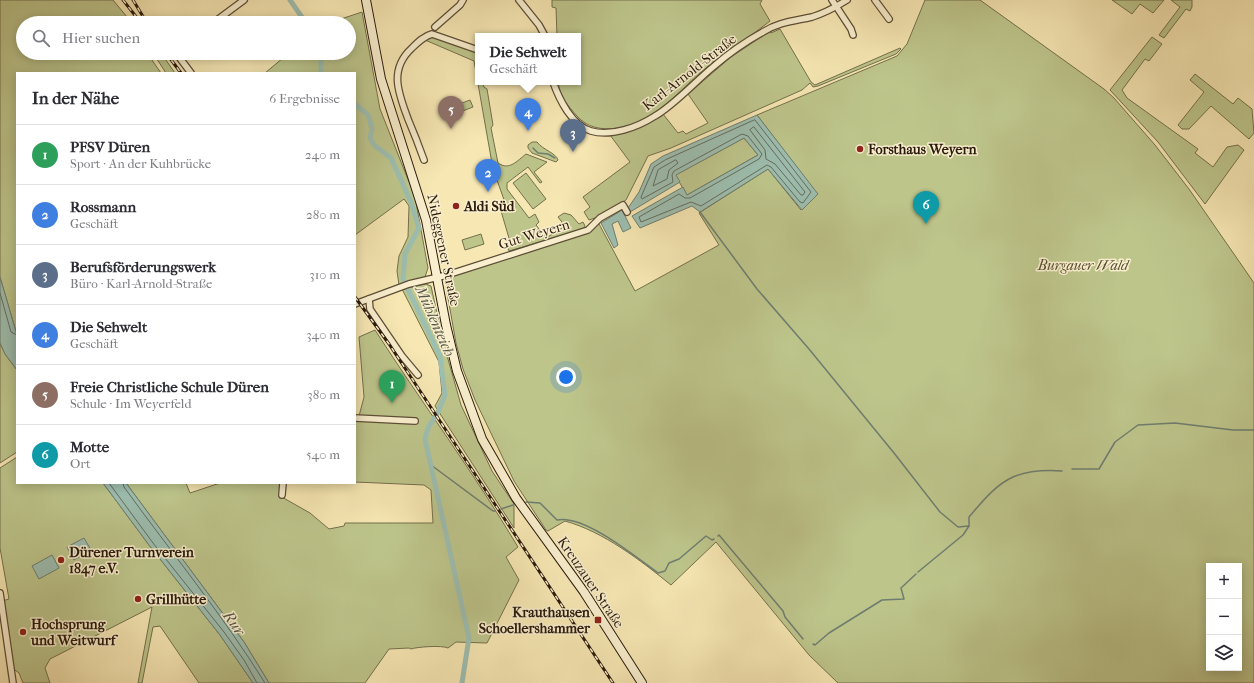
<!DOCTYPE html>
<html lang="de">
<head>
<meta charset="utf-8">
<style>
  :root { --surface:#fff; --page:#f2f2f3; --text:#2b2b33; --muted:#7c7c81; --line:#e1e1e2; --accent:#0f766e }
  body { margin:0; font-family:"IM FELL French Canon",serif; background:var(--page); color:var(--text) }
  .controls { position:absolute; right:12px; bottom:12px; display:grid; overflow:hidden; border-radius:0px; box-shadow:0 2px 10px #0003 }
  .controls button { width:36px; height:36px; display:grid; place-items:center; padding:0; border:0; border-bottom:1px solid var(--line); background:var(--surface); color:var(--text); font:20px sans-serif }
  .you { position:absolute; left:566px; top:377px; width:14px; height:14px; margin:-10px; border:3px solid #fff; border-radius:50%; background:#1a73e8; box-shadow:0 0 0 6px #1a73e833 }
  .badge { display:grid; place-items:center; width:26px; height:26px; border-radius:50%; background:var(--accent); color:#fff; font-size:13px; font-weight:700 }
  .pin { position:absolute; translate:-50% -33px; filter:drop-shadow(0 1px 2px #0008) }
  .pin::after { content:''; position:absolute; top:21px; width:14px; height:12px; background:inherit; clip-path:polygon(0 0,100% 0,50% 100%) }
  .popup { position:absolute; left:475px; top:33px; width:106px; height:52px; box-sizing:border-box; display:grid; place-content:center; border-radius:0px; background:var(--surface); filter:drop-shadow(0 1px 3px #0005); font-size:13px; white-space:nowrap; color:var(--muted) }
  .popup b { font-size:15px; color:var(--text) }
  .popup::after { content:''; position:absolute; left:50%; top:100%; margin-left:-8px; border:8px solid transparent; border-top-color:var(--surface) }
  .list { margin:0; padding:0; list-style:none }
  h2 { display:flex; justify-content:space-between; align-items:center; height:52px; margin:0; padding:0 16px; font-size:17px }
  h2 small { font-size:13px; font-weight:400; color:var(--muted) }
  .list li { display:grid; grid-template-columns:26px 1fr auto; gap:12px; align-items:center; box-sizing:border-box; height:60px; padding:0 16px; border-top:1px solid var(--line) }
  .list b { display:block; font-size:15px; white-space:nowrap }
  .list p { margin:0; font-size:13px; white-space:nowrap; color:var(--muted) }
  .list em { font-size:13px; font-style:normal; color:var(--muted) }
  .icon { flex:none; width:22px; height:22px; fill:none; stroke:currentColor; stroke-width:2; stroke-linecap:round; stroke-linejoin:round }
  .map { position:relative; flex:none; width:1254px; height:683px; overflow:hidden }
  .search { position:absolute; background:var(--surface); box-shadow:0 2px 10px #0003; left:16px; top:16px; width:340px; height:44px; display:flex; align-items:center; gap:10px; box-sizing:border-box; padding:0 14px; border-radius:22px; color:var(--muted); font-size:15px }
  .panel { position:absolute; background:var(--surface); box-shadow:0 2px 10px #0003; left:16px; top:72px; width:340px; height:412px; border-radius:0px }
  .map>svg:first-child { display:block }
</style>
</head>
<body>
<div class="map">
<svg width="1254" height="683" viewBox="0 0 1254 683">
  <rect width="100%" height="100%" fill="#f6e7b3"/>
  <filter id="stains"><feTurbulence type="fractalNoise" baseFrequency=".005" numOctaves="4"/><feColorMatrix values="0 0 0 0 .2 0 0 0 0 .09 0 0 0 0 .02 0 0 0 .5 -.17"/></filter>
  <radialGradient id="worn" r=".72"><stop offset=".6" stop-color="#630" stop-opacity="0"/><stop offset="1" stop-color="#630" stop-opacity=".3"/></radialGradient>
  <g fill="#bdc58b" stroke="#74704c" fill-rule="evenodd">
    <path d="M0 0H113L132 23H23V53H147L161 73H17V335L0 277Z"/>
    <path d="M552 0H762L760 4 770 21C752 36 731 47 713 62 694 77 677 96 658 111 637 127 596 139 577 116 568 106 560 96 558 82H578V36H557L556 8 552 7Z"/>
    <path d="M925 0H980L1104 89 1114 98 1155 145 1189 189 1254 283V683H838L809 655 716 542 671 585C640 560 604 532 565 521L548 531 546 530 514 481 475 400 463 369 456 343 446 287 451 278 458 273 567 239 598 222 635 291 719 245 699 213 768 169 801 210 817 194 757 115 897 56 907 44ZM1209 566H1239V668H1209Z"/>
    <path d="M1112 0H1164L1153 13 1140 4 1132 14Z"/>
    <path d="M1171 0H1192V7L1190 11 1186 9 1164 38 1159 35 1180 7Z"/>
    <path d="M362 12 380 109 415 197 428 268 425 277 399 285 397 271 399 256 408 237 409 206 404 199 355 235V73H265L289 53H349V23H329Z"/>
    <path d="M780 29 811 82 815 85 900 48 901 49 896 54 818 86 813 87 810 83 802 90 671 148 648 156 626 200 598 217 589 220 584 212 590 207 583 197 630 162 610 135 641 127 663 114 678 133 683 131 686 134 708 123 688 94 731 57 770 31 771 33Z"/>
    <path d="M430 36 478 53V82H482L484 87 487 89 493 125 491 128 498 163C509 171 517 161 526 154L547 162 534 172 542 182 540 183 528 167 507 183V189L529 218 535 214 539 222 536 225 546 238 565 226 558 217 564 213 571 215 579 224 583 222 585 226 584 228 566 235 509 251 508 249 511 245 501 211 507 208 493 169 474 61 425 40Z"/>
    <path d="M1152 37 1162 44 1149 61 1145 59 1122 90 1127 98 1198 149 1195 153 1213 167 1227 147 1238 145 1244 150 1205 204 1158 142 1110 90Z"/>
    <path d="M153 53H161L175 73H166Z"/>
    <path d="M1195 74 1233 104 1238 98 1252 109 1254 133 1249 139 1211 106 1189 129H1182L1178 125 1204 92 1190 80Z"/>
    <path d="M470 100 473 107 460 112 457 105Z"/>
    <path d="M744 138 758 155 687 195 675 175Z"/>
    <path d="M532 142H537C543 150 556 153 558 160L556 162 532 153 528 148V145Z"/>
    <path d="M526 173 546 199 533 209 513 183Z"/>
    <path d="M481 234 484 244 465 250 462 240Z"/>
    <path d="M426 284 431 286 444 345 461 405 492 471 514 504V528L435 406 442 393 439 362 402 289Z"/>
    <path d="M375 330C422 403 474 473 518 547L506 557 519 580 487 643 456 642 448 648C442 645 416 647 411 649L409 648 389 649 365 683H269L244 642 126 483H186L190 493 220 483H280V496L310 513 329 529 344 526 345 523H433L431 490 424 485 355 482V416H359L364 397 359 337Z"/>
    <path d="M0 343 5 354 17 370V452L0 463Z"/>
    <path d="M17 457V483H103L149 545 220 635 253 683H199L160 626 153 627 142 683H138L152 607 50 659 45 668 50 683H23L19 673 12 668 2 601 9 599 0 548V468Z"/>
  </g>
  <g fill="#9dbfb1" stroke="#6f7d6f">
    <path d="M757 115 818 194 802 210 768 169 700 212 692 206 640 228 632 216 683 187 687 195 758 155 744 138 676 175 680 182 630 212 628 208 639 192 651 164 663 156Z"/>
    <path d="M622 210 631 228 623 232 618 221 612 224 618 245 614 248 601 223Z"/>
    <path d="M0 277 17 335V370L5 354 0 343Z"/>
    <path d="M103 483H126L244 642 269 683H253L220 635 149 545Z"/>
    <path d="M84 538 91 550 74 560 67 547Z"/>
    <path d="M52 555 59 568 39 579 32 566Z"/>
  </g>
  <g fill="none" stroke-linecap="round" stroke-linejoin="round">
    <g stroke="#646c5e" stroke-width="1">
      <path d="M755 120 811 192 803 203 800 202 771 167 767 165 701 206 691 202 641 222 639 217 679 194 685 198H690L759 159 762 154 748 136 742 134 674 171 672 175 673 182 642 199 641 197 654 167 665 160Z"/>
      <path d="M754 127 805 192 803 195H801L775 164 766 159 765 150 750 130Z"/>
      <path d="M676 160 678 163 669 170 667 179 653 186 658 170Z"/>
      <path d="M0 293 11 332 17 335"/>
      <path d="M109 483 153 543 224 632 244 660 257 683"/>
      <path d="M123 483 124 487C171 552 222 614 265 683"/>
    </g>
    <g stroke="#6f7d6f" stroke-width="1.5">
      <path d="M140 23 145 19"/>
      <path d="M96 57 101 53"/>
      <path d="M533 148 538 153 548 154 555 158"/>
      <path d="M700 212 757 289 809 349 894 453 940 512 958 527 969 526"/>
      <path d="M431 465 493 511H495"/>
      <path d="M1072 469H1099L1115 442 1138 425 1175 423 1233 430H1254"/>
      <path d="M526 502 540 503 557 520C584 514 636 557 658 573L665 571 669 563 679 559 706 536 712 540 714 539"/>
      <path d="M501 509 513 505"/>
      <path d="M718 536 719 535 783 611 785 617 803 639"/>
      <path d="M918 572 963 535 969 526V517C981 503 995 485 1013 477 1027 471 1047 470 1062 471"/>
      <path d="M813 644 815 645 829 633 882 600 904 599 901 588 916 574"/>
    </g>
    <g stroke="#9dbfb1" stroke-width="5">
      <path d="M290 0 306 23"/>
      <path d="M321 73V53"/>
      <path d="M355 104 368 115 372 129 370 138 374 145 391 158 411 202 419 228 405 254 403 279 440 356 445 395 438 412 428 428 425 439 469 638 462 683"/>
    </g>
    <g stroke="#5d4d36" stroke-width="8">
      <g id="minor">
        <path d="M519 0 539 25 545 36"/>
        <path d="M832 0 851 29 853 35"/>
        <path d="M875 0 889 19"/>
        <path d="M213 23 244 0"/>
        <path d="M435 27 460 5 463 0"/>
        <path d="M176 53 191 73"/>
        <path d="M553 82C559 99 572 126 591 131 611 137 638 127 655 116 673 106 696 81 713 67 728 54 745 42 763 32 778 22 795 21 812 17 825 13 836 7 847 0"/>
        <path d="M424 160C419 146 414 133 408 119 399 94 388 70 412 48 418 42 424 36 432 34L478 50"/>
        <path d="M369 299 370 309 402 356 418 375"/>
        <path d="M355 304 409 284 447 275 588 230 600 218 623 205 627 212"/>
        <path d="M355 418 415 421"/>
        <path d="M282 495 283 483"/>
        <path d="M0 593 13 683"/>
      </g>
    </g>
    <g stroke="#2a1a0c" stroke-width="10">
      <path id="secondary" d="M366 0 381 79 426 220 446 325 457 371 482 439 516 498 584 592 642 683"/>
    </g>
    <use href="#minor" stroke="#f9efce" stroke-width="5.5"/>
    <use href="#secondary" stroke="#f9efce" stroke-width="8"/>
    <g stroke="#2a1a0c" stroke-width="3">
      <g id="rail">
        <path d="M123 0 141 23"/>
        <path d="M133 0 147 23"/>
        <path d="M166 53 181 73"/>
        <path d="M355 297 389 344 613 683"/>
      </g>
    </g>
    <use href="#rail" stroke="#f9efce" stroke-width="1.5" stroke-dasharray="4.5" stroke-linecap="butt"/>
  </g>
  <g fill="#8f2418" stroke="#f9efce" stroke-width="1.5">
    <circle cx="860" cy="149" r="4"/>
    <circle cx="456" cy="206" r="4"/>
    <circle cx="61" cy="560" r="4"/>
    <circle cx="138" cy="599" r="4"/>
    <rect x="594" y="616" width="8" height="8" rx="2"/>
    <circle cx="23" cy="632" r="4"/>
  </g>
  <g text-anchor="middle" stroke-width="3" stroke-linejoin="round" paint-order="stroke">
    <g font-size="14" fill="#2a1a0c" stroke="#f9efce">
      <text transform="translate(689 72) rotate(-38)" y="5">Karl-Arnold-Straße</text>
      <text transform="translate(534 234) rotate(-17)" y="5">Gut Weyern</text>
      <text transform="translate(444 250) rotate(78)" y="5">Nideggener Straße</text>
      <text transform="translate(591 582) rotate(56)" y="5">Kreuzauer Straße</text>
    </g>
    <g font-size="14" font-weight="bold" fill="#2a1a0c" stroke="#f9efce" text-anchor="start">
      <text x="868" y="154">Forsthaus Weyern</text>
      <text x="464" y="211">Aldi Süd</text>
      <text x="69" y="557">Dürener Turnverein<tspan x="69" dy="16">1847 e.V.</tspan></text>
      <text x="146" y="604">Grillhütte</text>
      <text x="590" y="617" text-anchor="end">Krauthausen<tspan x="590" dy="16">Schoellershammer</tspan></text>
      <text x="31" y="629">Hochsprung<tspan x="31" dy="16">und Weitwurf</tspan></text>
    </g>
    <g font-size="14" font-style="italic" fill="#564d32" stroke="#f9efce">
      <text x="1083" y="270">Burgauer Wald</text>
    </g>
    <g font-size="15" font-style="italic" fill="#525446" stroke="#f9efce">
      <text transform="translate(435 321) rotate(66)" y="5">Mühlenteich</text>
      <text transform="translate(234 623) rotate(54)" y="5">Rur</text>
    </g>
  </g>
  <rect width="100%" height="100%" filter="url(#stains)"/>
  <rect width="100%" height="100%" fill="url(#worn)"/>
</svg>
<div class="controls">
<button>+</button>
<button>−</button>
<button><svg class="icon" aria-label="layers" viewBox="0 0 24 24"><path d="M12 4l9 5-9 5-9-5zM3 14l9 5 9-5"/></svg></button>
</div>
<div class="you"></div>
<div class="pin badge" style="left:392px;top:403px;background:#2e9e5b">1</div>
<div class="pin badge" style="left:488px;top:192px;background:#3f7fe0">2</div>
<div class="pin badge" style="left:573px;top:152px;background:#5c6f8a">3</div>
<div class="pin badge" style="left:528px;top:131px;background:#3f7fe0">4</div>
<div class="popup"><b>Die Sehwelt</b>Geschäft</div>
<div class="pin badge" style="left:451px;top:129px;background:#8d6e63">5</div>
<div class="pin badge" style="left:926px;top:224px;background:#0f9aa8">6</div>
<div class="search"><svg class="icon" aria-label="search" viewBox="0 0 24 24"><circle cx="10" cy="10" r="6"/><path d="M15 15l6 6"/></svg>Hier suchen</div>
<section class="panel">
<h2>In der Nähe<small>6 Ergebnisse</small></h2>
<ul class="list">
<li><span class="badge" style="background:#2e9e5b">1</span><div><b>PFSV Düren</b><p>Sport · An der Kuhbrücke</p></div><em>240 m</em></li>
<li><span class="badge" style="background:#3f7fe0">2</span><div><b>Rossmann</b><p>Geschäft</p></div><em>280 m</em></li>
<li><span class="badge" style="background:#5c6f8a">3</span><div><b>Berufsförderungswerk</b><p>Büro · Karl-Arnold-Straße</p></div><em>310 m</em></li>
<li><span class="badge" style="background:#3f7fe0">4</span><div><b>Die Sehwelt</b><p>Geschäft</p></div><em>340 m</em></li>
<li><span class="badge" style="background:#8d6e63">5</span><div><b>Freie Christliche Schule Düren</b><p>Schule · Im Weyerfeld</p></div><em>380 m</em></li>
<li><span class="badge" style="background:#0f9aa8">6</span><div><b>Motte</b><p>Ort</p></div><em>540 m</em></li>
</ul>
</section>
</div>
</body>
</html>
